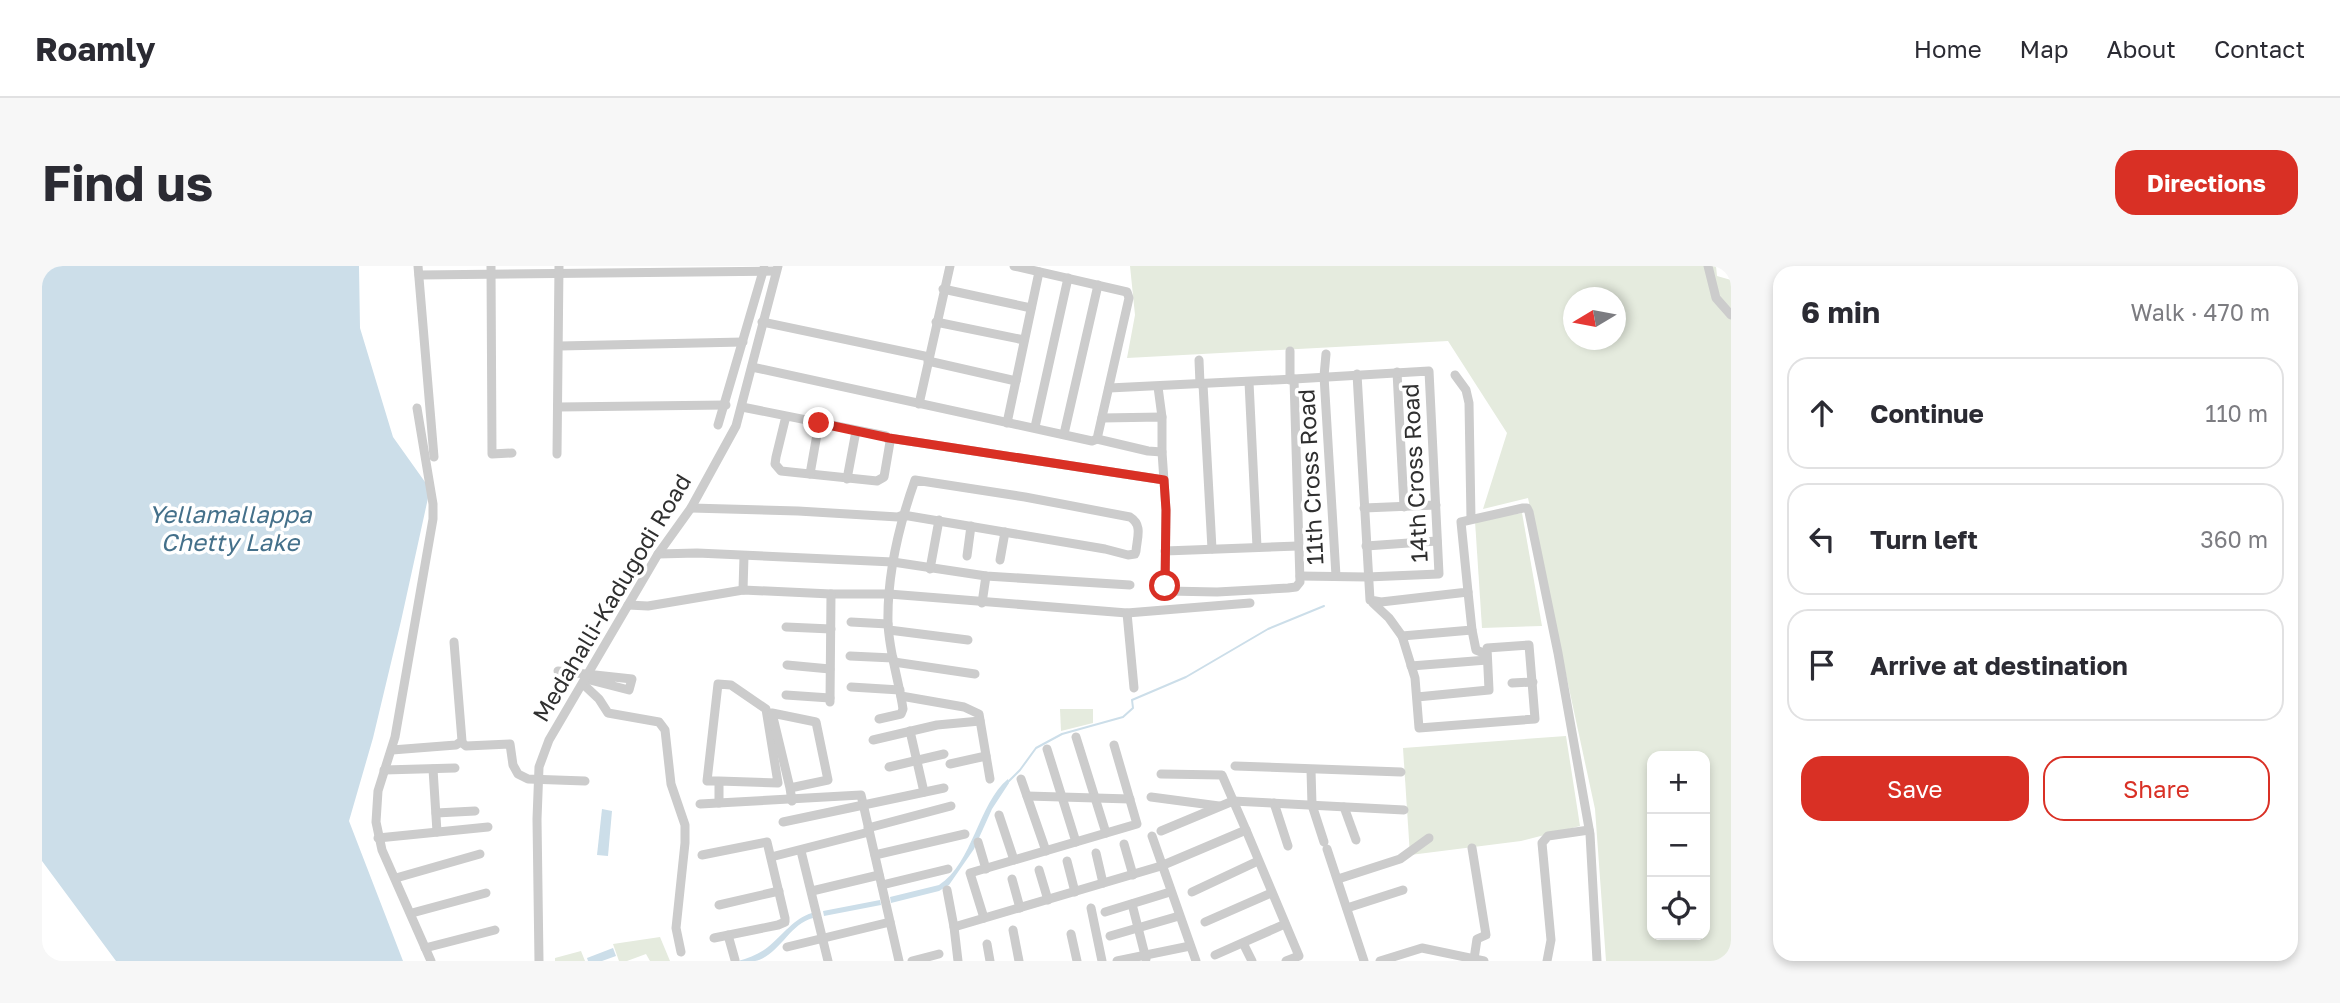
<!DOCTYPE html>
<html lang="en">
<head>
<meta charset="utf-8">
<style>
  :root { --surface:#fff; --page:#f7f7f7; --text:#2b2b33; --muted:#7c7c81; --line:#e1e1e2; --accent:#d93025 }
  body { margin:0; font-family:"Golos Text",sans-serif; background:var(--page); color:var(--text) }
  .controls { position:absolute; right:21px; bottom:21px; display:grid; overflow:hidden; border-radius:14px; box-shadow:0 4px 10px #0003 }
  .controls button { width:63px; height:63px; display:grid; place-items:center; padding:0; border:0; border-bottom:2px solid var(--line); background:var(--surface); color:var(--text); font:35px sans-serif }
  .compass { position:absolute; left:1521px; top:21px; width:63px; height:63px; border-radius:50%; background:var(--surface); box-shadow:0 4px 10px #0003; rotate:260deg }
  .stop { position:absolute; width:21px; height:21px; margin:-16px; border:5px solid #d93025; border-radius:50%; background:#fff }
  .stop.end { background:#d93025; border-color:#fff; box-shadow:0 2px 7px #0008 }
  .list { margin:0; padding:0; list-style:none }
  h2 { display:flex; justify-content:space-between; align-items:center; height:91px; margin:0; padding:0 28px; font-size:30px }
  h2 small { font-size:23px; font-weight:400; color:var(--muted) }
  .list li { display:grid; grid-template-columns:46px 1fr auto; gap:21px; align-items:center; box-sizing:border-box; height:112px; margin:0 14px 14px; padding:0 14px; border:2px solid var(--line); border-radius:21px }
  .list b { display:block; font-size:26px; white-space:nowrap }
  .list em { font-size:23px; font-style:normal; color:var(--muted) }
  .actions { display:flex; gap:14px; padding:21px 28px }
  .actions a { flex:1; padding:16px 0; border:2px solid var(--accent); border-radius:21px; text-align:center; font-size:24px; color:var(--accent) }
  .actions .main { background:var(--accent); color:#fff }
  .icon { flex:none; width:38px; height:38px; fill:none; stroke:currentColor; stroke-width:2; stroke-linecap:round; stroke-linejoin:round }
  .map { position:relative; flex:none; width:1689px; height:695px; overflow:hidden; border-radius:21px }
  header { display:flex; align-items:center; gap:42px; box-sizing:border-box; height:98px; padding:0 35px; background:var(--surface); border-bottom:2px solid var(--line) }
  header strong { font-size:33px }
  nav { display:flex; gap:38px; margin-inline-start:auto; font-size:24px }
  .intro { display:flex; align-items:center; justify-content:space-between; box-sizing:border-box; height:168px; padding:0 42px }
  h1 { margin:0; font-size:49px }
  .button { padding:18px 32px; border-radius:21px; background:var(--accent); color:#fff; font-size:24px; font-weight:700 }
  main { display:flex; gap:42px; padding:0 42px }
  aside { flex:1; background:var(--surface); border-radius:21px; box-shadow:0 4px 10px #0003 }
  .map>svg:first-child { display:block }
</style>
</head>
<body>
<header>
<strong>Roamly</strong>
<nav><a>Home</a><a>Map</a><a>About</a><a>Contact</a></nav>
</header>
<div class="intro"><h1>Find us</h1><a class="button">Directions</a></div>
<main>
<div class="map">
<svg width="1689" height="695" viewBox="0 0 1689 695">
  <rect width="100%" height="100%" fill="#fff"/>
  <g fill="#e5ebde" fill-rule="evenodd">
    <path d="M1088 0H1674L1675 10 1689 14V695H1564L1553 543 1486 232 1441 243 1465 167 1406 75 1085 92 1093 49ZM1532 32H1574V74H1532ZM1610 490H1663V669H1610Z"/>
    <path d="M1480 247 1500 360 1440 362 1433 255Z"/>
    <path d="M1018 443H1051V457L1019 465Z"/>
    <path d="M1524 470 1538 560 1479 575 1368 589 1361 482Z"/>
    <path d="M618 671 628 695H608L604 688 585 695H577L571 678Z"/>
    <path d="M539 685 543 695H513V692Z"/>
  </g>
  <g fill="#ccdee9">
    <path d="M0 0H317L318 62 351 171 388 223 359 355 331 472 307 555 361 695H74L0 595Z"/>
    <path d="M966 513 967 517 950 543 932 583 907 619 897 625 849 637 848 631 897 619C931 597 936 538 966 513Z"/>
    <path d="M560 543 570 545 566 590 555 589Z"/>
    <path d="M838 634 839 639 782 650 781 645Z"/>
    <path d="M770 647 771 652C747 658 737 690 713 695 708 695 701 695 696 695 707 692 717 688 726 681 741 669 752 652 770 647Z"/>
    <path d="M571 682 574 690 560 695H546L545 692Z"/>
  </g>
  <g fill="none" stroke-linecap="round" stroke-linejoin="round">
    <path stroke="#ccdee9" stroke-width="2" d="M965 517 978 504 994 482 1020 468 1081 451 1091 442 1090 434 1144 411 1226 363 1282 340"/>
    <g stroke="#ccc" stroke-width="9">
      <path d="M376 0 392 191"/>
      <path d="M449 0 450 188 470 187"/>
      <path d="M1666 0 1674 32 1689 49"/>
      <path d="M377 9 734 5"/>
      <path d="M901 23 989 42"/>
      <path d="M720 56 887 91"/>
      <path d="M894 56 982 74"/>
      <path d="M518 80 701 76"/>
      <path d="M1248 85V114"/>
      <path d="M1284 88 1282 110 1294 310"/>
      <path d="M1157 94 1158 118"/>
      <path d="M886 95 974 115"/>
      <path d="M710 101 1050 175 1055 173 1087 32 1085 26 972 0"/>
      <path d="M1355 106 1362 241"/>
      <path d="M1315 108 1328 334 1339 336 1426 326 1419 256 1481 242H1485L1487 246 1516 387 1548 568 1555 695"/>
      <path d="M1413 109 1424 124 1427 137 1429 253"/>
      <path d="M1252 113 1387 105 1397 308 1325 311 1258 310"/>
      <path d="M1207 116 1215 281"/>
      <path d="M1161 118 1170 283"/>
      <path d="M1116 121 1120 151"/>
      <path d="M877 138 908 0"/>
      <path d="M517 141 684 139"/>
      <path d="M700 141 844 170 848 176 842 211 835 215 739 205 733 198 734 191 744 150"/>
      <path d="M375 142 391 238V253L353 471 336 525 334 556 340 584 389 695"/>
      <path d="M1060 152 1120 151V186"/>
      <path d="M965 157 997 6"/>
      <path d="M676 159 722 2"/>
      <path d="M993 161 1026 12"/>
      <path d="M1022 168 1056 19"/>
      <path d="M847 172 1122 214"/>
      <path d="M1055 173 1106 185 1120 186 1124 244 1123 320 1126 325 1175 326 1246 322 1254 321 1258 316 1252 113 1067 122"/>
      <path d="M515 188 517 0"/>
      <path d="M768 208 777 157"/>
      <path d="M805 213 814 165"/>
      <path d="M649 242 756 245 856 251 861 249 1063 283 1086 289 1093 288 1094 285C1095 272 1101 259 1088 251L983 231 873 214C857 259 845 309 846 357 847 386 857 415 861 443L859 448 837 453"/>
      <path d="M1322 242 1394 239"/>
      <path d="M1324 280 1395 275"/>
      <path d="M1123 285 1256 280"/>
      <path d="M616 288 655 287 851 296 944 310 1088 319"/>
      <path d="M925 290 929 260"/>
      <path d="M958 294 963 266"/>
      <path d="M888 303 897 254"/>
      <path d="M701 324 702 290"/>
      <path d="M940 337 944 310"/>
      <path d="M1331 337 1347 352 1360 370 1430 364 1426 326"/>
      <path d="M586 339 606 340 701 324 789 328H847L1085 347 1208 337"/>
      <path d="M1085 347 1092 422"/>
      <path d="M809 356 846 358"/>
      <path d="M744 361 789 363"/>
      <path d="M847 364 926 374"/>
      <path d="M1430 364 1434 384 1444 388"/>
      <path d="M1360 370 1373 412 1377 462 1493 453 1487 379 1445 382 1447 424 1375 431"/>
      <path d="M808 390 851 392"/>
      <path d="M852 396 933 408"/>
      <path d="M745 399 788 403"/>
      <path d="M1369 400 1445 394"/>
      <path d="M516 405 590 413 587 424 544 413"/>
      <path d="M1470 417 1491 416"/>
      <path d="M541 418 557 433 566 447 617 456 623 464 629 518 643 559V577L634 662 639 686"/>
      <path d="M809 421 858 424"/>
      <path d="M744 429 788 432"/>
      <path d="M859 430 922 441 937 448 948 513"/>
      <path d="M788 436 789 328"/>
      <path d="M868 465 882 526"/>
      <path d="M1034 471 1064 567"/>
      <path d="M831 474 895 459 938 455"/>
      <path d="M419 476 424 480 468 478 471 499 476 508 486 513 543 515"/>
      <path d="M1005 483 1034 576"/>
      <path d="M350 484 414 479 420 475 412 376"/>
      <path d="M908 498 944 490"/>
      <path d="M1193 500 1359 506"/>
      <path d="M847 501 902 488"/>
      <path d="M391 503 395 566"/>
      <path d="M342 504 413 502"/>
      <path d="M1269 504 1270 539 1282 576"/>
      <path d="M979 513 1004 585"/>
      <path d="M677 515 736 517 724 443 689 419 676 418 665 515H677V537"/>
      <path d="M748 522 730 447 774 456 786 514 748 522 750 535"/>
      <path d="M985 530 1088 533"/>
      <path d="M1109 531 1177 540"/>
      <path d="M1232 537 1246 580"/>
      <path d="M658 538 819 529 857 695"/>
      <path d="M1302 541 1314 574"/>
      <path d="M394 547 433 545"/>
      <path d="M957 549 972 594"/>
      <path d="M741 556 902 522"/>
      <path d="M826 562 909 540"/>
      <path d="M1204 564 1257 690 1244 695"/>
      <path d="M1119 565 1191 535 1362 544"/>
      <path d="M1110 570 1154 695"/>
      <path d="M336 572 446 561"/>
      <path d="M936 576 944 603"/>
      <path d="M1082 578 1091 609"/>
      <path d="M1430 582 1444 669 1435 673 1432 693"/>
      <path d="M1285 583 1322 695"/>
      <path d="M759 585 786 695"/>
      <path d="M1054 587 1061 617"/>
      <path d="M660 589 725 576 743 652V656L736 659 672 672"/>
      <path d="M833 589 923 568"/>
      <path d="M729 591 827 566"/>
      <path d="M1025 595 1033 626"/>
      <path d="M997 604 1006 634"/>
      <path d="M354 612 438 588"/>
      <path d="M970 613 978 642"/>
      <path d="M1296 613 1358 593 1387 572"/>
      <path d="M840 619 906 603"/>
      <path d="M905 624 912 661"/>
      <path d="M770 625 837 609"/>
      <path d="M1150 626 1216 595"/>
      <path d="M1090 638 1104 693"/>
      <path d="M677 639 737 625"/>
      <path d="M1049 642 1060 695"/>
      <path d="M1305 642 1361 624"/>
      <path d="M1063 646 1128 626"/>
      <path d="M370 647 444 627"/>
      <path d="M942 652 928 607 1095 558 1072 479"/>
      <path d="M1163 656 1229 627"/>
      <path d="M971 664 977 695"/>
      <path d="M1029 668 1035 695"/>
      <path d="M686 669 693 694"/>
      <path d="M1068 670 1137 650"/>
      <path d="M1201 677 1210 695"/>
      <path d="M945 678 948 695"/>
      <path d="M745 681 848 656"/>
      <path d="M383 682 453 664"/>
      <path d="M1173 689 1243 658"/>
      <path d="M497 695 495 553 497 501 507 474 616 288 649 242 694 160 736 0"/>
      <path d="M870 695 897 688"/>
      <path d="M916 695 912 661 1119 600 1204 564 1180 509 1119 508"/>
      <path d="M1075 695 1148 680"/>
      <path d="M1338 695 1380 682 1442 695"/>
      <path d="M1505 695 1509 674 1500 577 1506 570 1547 564"/>
    </g>
  </g>
  <g fill="none" stroke-linecap="round" stroke-linejoin="round">
    <path stroke="#d93025" stroke-width="9" d="M777 157 847 172 1122 214 1124 244 1123 320"/>
  </g>
  <g text-anchor="middle" stroke-width="7" stroke-linejoin="round" paint-order="stroke">
    <g font-size="23" fill="#2f2f2f" stroke="#fff">
      <text transform="translate(1373 207) rotate(-93)" y="8">14th Cross Road</text>
      <text transform="translate(1269 211) rotate(-93)" y="8">11th Cross Road</text>
      <text transform="translate(570 332) rotate(-59)" y="8">Medahalli-Kadugodi Road</text>
    </g>
    <g font-size="24" font-style="italic" fill="#44708a" stroke="#fff">
      <text x="188" y="257">Yellamallappa<tspan x="188" dy="28">Chetty Lake</tspan></text>
    </g>
  </g>
</svg>
<div class="controls">
<button>+</button>
<button>−</button>
<button><svg class="icon" aria-label="locate" viewBox="0 0 24 24"><circle cx="12" cy="12" r="6"/><path d="M12 2v4M12 18v4M2 12h4M18 12h4"/></svg></button>
</div>
<svg class="compass" viewBox="-18 -18 36 36"><path d="M0-13l5 13h-10z" fill="#e53935"/><path d="M0 13l5-13h-10z" fill="#7c7c81"/></svg>
<div class="stop" style="left:1123px;top:320px"></div>
<div class="stop end" style="left:777px;top:157px"></div>
</div>
<aside>
<h2>6 min<small>Walk · 470 m</small></h2>
<ul class="list">
<li><svg class="icon" aria-label="ahead" viewBox="0 0 24 24"><path d="M12 20V5M6 11l6-6 6 6"/></svg><div><b>Continue</b></div><em>110 m</em></li>
<li><svg class="icon" aria-label="left" viewBox="0 0 24 24"><path d="M17 20v-9H6M10 6l-5 5 5 5"/></svg><div><b>Turn left</b></div><em>360 m</em></li>
<li><svg class="icon" aria-label="arrive" viewBox="0 0 24 24"><path d="M6 21V4h12l-3 4 3 4H6"/></svg><div><b>Arrive at destination</b></div></li>
</ul>
<div class="actions"><a class="main">Save</a><a>Share</a></div>
</aside>
</main>
</body>
</html>
